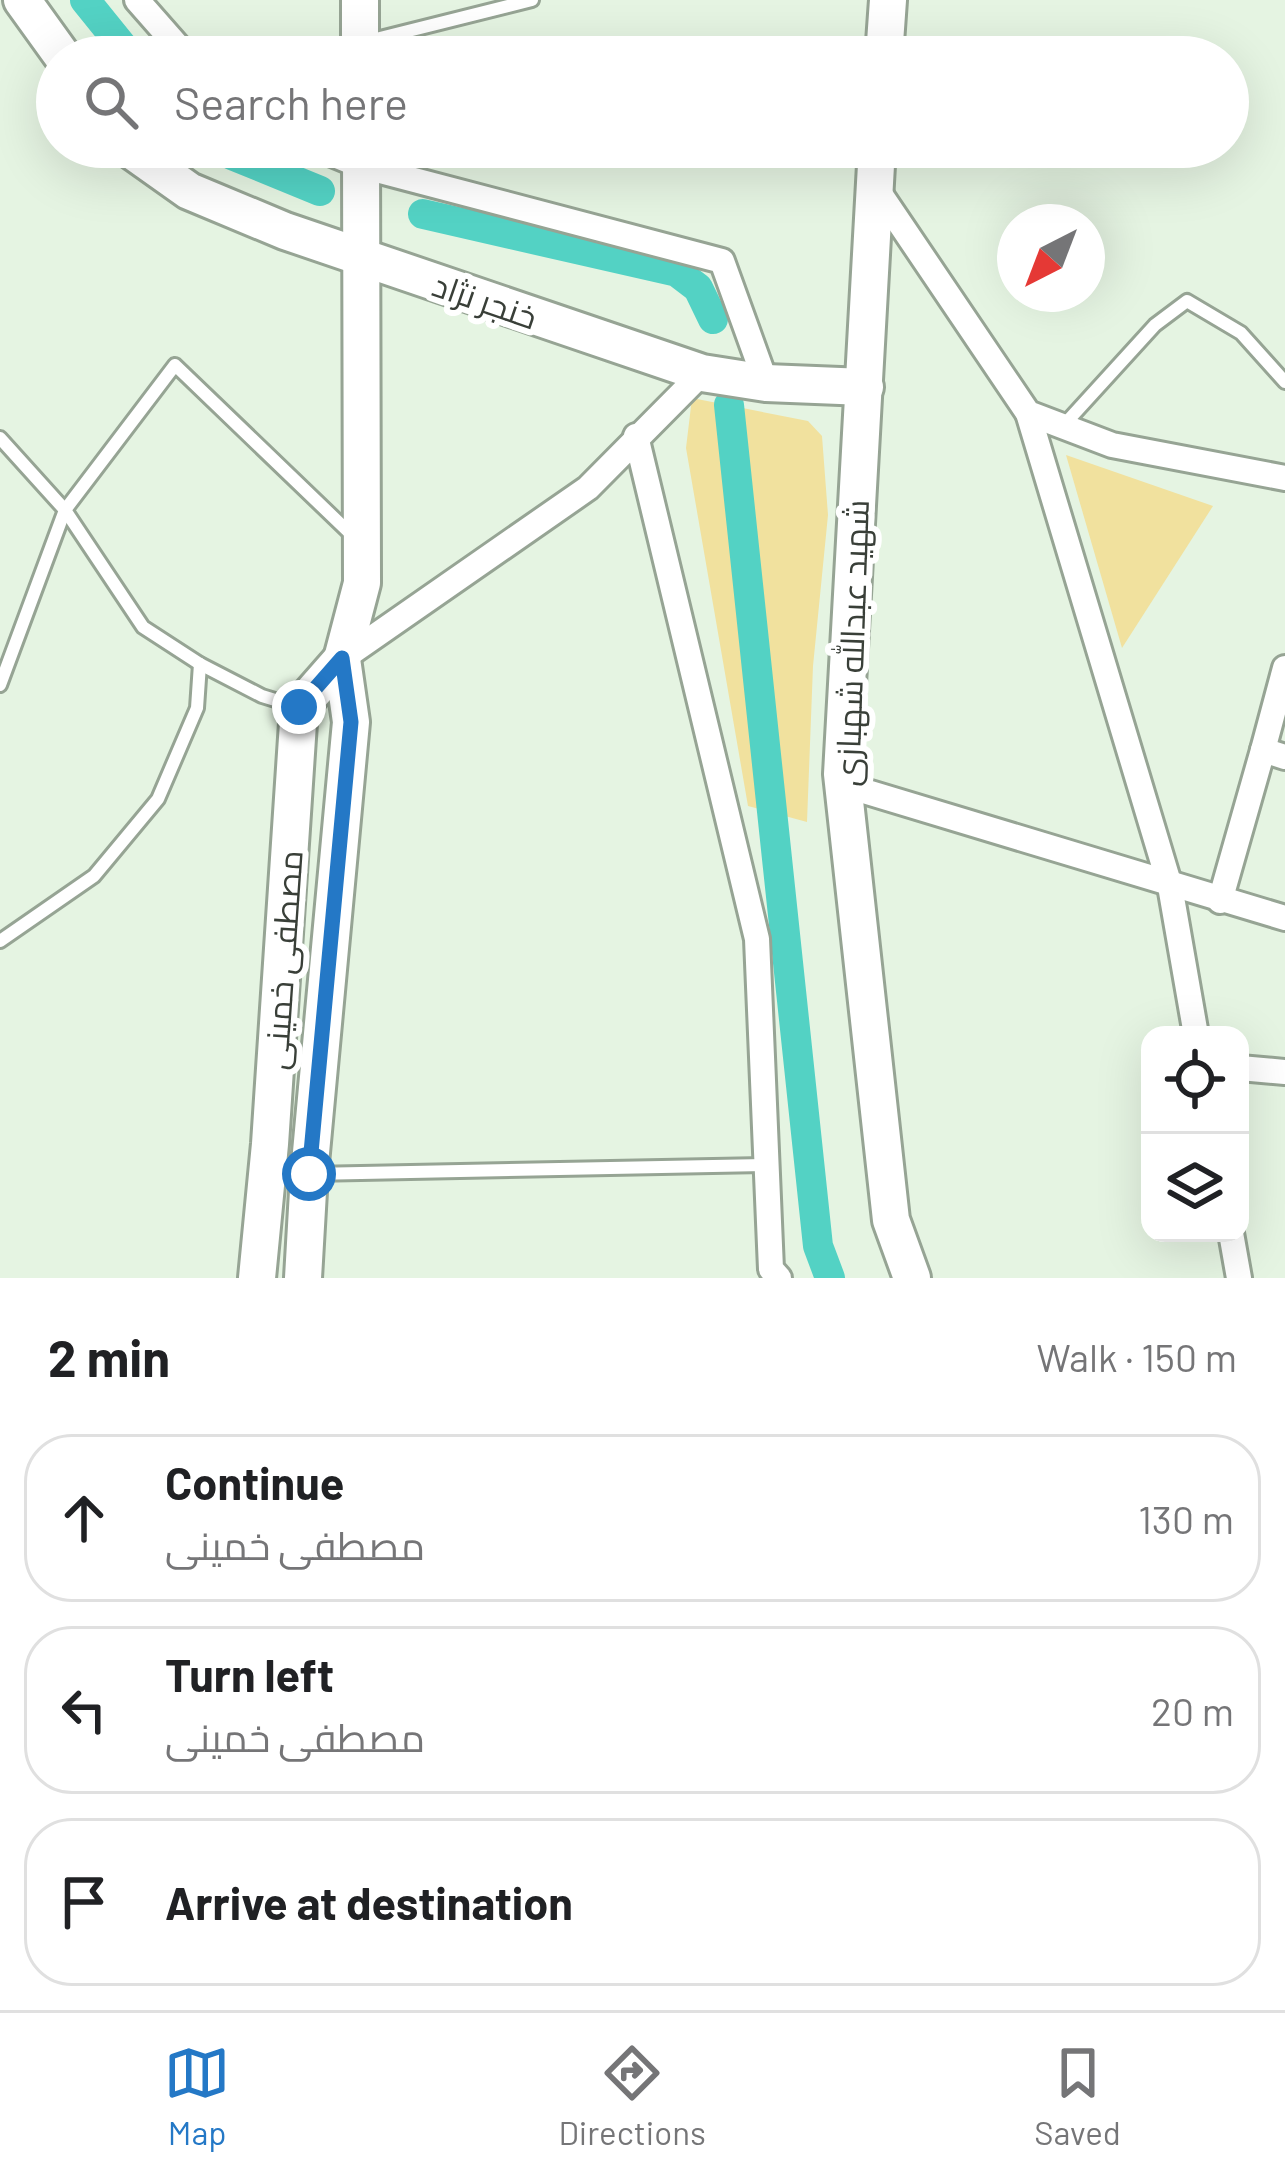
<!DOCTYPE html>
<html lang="en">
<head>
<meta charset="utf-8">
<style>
  :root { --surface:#fff; --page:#f2f2f2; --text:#202124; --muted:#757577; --line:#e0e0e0; --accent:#2478c6 }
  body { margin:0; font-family:Barlow,Cairo,sans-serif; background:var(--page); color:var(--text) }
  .controls { position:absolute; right:36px; bottom:36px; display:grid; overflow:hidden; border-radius:24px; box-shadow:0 12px 48px #0002 }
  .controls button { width:108px; height:108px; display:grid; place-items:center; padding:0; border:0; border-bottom:3px solid var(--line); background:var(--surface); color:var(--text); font:60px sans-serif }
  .compass { position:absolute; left:997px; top:204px; width:108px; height:108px; border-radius:50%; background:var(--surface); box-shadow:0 12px 48px #0002; rotate:222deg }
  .stop { position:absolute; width:36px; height:36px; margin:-27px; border:9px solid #2478c6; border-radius:50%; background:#fff }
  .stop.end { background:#2478c6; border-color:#fff; box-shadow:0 3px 12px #0008 }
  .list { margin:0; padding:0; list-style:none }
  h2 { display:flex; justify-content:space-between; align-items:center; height:156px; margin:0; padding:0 48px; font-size:51px }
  h2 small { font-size:39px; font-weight:400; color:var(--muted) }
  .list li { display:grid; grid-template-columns:78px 1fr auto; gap:36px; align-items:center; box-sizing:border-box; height:168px; margin:0 24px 24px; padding:0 24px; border:3px solid var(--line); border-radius:48px }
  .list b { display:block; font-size:45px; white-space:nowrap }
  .list p { margin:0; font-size:39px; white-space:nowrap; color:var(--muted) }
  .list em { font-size:39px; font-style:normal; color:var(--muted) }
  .icon { flex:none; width:66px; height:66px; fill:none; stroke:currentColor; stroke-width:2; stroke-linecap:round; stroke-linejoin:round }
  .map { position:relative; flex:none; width:1285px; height:1278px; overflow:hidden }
  .search { position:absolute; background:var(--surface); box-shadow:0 12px 48px #0002; left:36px; right:36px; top:36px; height:132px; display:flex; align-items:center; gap:30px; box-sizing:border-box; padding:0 42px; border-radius:66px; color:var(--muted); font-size:45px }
  .sheet { height:732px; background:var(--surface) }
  nav { display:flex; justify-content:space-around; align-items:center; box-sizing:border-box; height:168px; border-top:3px solid var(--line); background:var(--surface); font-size:33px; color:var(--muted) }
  nav a { display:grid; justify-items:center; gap:6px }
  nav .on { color:var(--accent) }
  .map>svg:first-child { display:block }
</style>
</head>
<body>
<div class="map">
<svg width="1285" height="1278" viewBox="0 0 1285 1278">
  <rect width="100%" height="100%" fill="#e5f4e2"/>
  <g fill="#f1e19e">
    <path d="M692 398 808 421 822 436 828 515 813 666 807 822 748 806 686 448Z"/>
    <path d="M1066 455 1213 506 1122 648Z"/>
  </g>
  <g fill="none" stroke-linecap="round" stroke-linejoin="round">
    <g stroke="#53d2c4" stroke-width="30">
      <path d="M85 0 131 57"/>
      <path d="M222 147 232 155 320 191"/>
      <path d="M423 214 677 272 698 288 713 319"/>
      <path d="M729 405 818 1246 830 1278"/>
    </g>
    <g stroke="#96a494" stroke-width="18">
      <g id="lane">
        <path d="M364 42 532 0"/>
        <path d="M1063 426 1155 325 1187 301 1241 333 1285 382"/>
        <path d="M0 438 65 510 0 685"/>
        <path d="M298 707 262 696 200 664 143 627 65 510 175 365 355 538"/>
        <path d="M0 941 94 876 158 799 197 708 200 664"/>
        <path d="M311 1174 766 1165"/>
      </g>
    </g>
    <g stroke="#96a494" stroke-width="30">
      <g id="street">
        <path d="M137 0 187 57"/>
        <path d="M315 147 361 166 722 261 766 383"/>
        <path d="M876 188 1028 413 1112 445 1285 478"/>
        <path d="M1028 413 1170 886 1196 1035"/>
        <path d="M636 436 757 939 771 1269 779 1278"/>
        <path d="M342 659 588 488 702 373"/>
        <path d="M1263 750 1285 668"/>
        <path d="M844 785 1285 918"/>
        <path d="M1220 901 1263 750 1285 757"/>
        <path d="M1240 1068 1285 1072"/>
        <path d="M1231 1233 1239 1278"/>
      </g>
    </g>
    <g stroke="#96a494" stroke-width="42">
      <g id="secondary">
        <path d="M22 0 63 57"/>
        <path d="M360 0V57"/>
        <path d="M884 57 888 0"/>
        <path d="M127 147 189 191 285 231 702 373 766 383 865 387"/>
        <path d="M877 147 842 774 891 1220 912 1278"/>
        <path d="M257 1278 270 1144 299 708 342 659"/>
        <path d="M303 1278 309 1174 351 722 342 659 362 583 361 147"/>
      </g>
    </g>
    <use href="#lane" stroke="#fff" stroke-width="12"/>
    <use href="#street" stroke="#fff" stroke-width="24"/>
    <use href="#secondary" stroke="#fff" stroke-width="36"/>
  </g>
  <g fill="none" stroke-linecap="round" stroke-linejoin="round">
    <path stroke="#2478c6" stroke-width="15" d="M299 707 342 658 351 722 309 1174"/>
  </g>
  <g text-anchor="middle" stroke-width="12" stroke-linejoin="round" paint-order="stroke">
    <g font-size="33" fill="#393f38" stroke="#fff">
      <text transform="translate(485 301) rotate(19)" y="12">خنجر نژاد</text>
      <text transform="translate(852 643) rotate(-88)" y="12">شهید عبدالله شهبازی</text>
      <text transform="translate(283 960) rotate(-86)" y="12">مصطفی خمینی</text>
    </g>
  </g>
</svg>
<div class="controls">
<button><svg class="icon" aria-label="locate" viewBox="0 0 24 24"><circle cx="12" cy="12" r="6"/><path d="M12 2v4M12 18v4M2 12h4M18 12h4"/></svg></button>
<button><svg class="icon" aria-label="layers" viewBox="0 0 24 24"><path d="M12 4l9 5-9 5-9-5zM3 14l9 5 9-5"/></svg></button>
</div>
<svg class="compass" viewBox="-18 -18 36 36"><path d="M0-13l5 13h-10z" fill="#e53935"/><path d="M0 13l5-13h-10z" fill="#757577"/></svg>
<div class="stop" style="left:309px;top:1174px"></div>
<div class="stop end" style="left:299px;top:707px"></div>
<div class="search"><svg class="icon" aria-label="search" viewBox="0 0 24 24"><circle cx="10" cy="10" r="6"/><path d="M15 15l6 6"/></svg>Search here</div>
</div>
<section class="sheet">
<h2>2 min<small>Walk · 150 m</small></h2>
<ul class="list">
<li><svg class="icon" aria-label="ahead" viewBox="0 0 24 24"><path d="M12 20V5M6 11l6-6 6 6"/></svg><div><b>Continue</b><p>مصطفی خمینی</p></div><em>130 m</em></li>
<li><svg class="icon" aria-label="left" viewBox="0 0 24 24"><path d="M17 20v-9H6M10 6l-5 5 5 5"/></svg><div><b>Turn left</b><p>مصطفی خمینی</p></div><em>20 m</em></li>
<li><svg class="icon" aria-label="arrive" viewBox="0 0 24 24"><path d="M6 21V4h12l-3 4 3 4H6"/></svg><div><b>Arrive at destination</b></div></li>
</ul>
</section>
<nav>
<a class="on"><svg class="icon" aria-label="map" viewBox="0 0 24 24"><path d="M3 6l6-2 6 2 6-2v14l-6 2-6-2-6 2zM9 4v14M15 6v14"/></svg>Map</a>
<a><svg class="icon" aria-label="directions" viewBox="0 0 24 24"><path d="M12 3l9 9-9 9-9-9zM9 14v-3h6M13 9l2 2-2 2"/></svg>Directions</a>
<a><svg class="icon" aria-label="saved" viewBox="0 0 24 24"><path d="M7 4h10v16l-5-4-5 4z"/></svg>Saved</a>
</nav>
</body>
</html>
